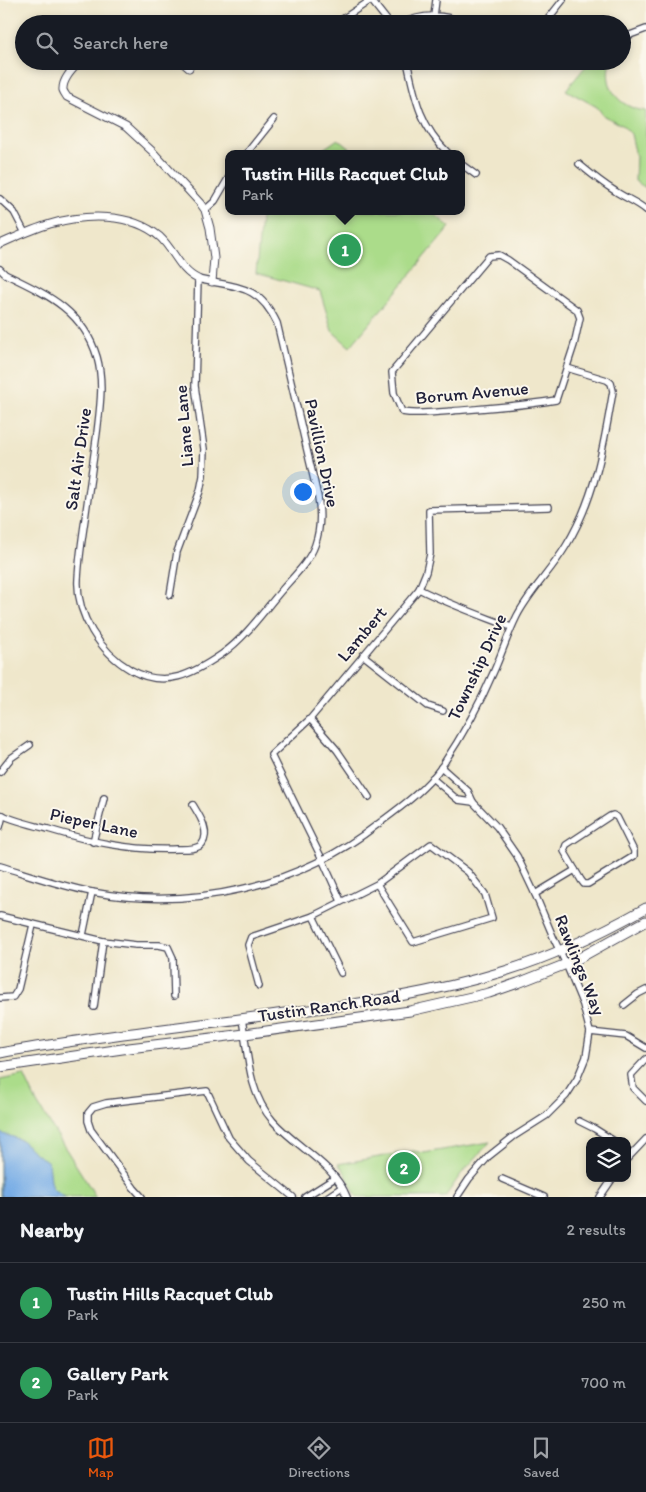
<!DOCTYPE html>
<html lang="en">
<head>
<meta charset="utf-8">
<style>
  :root { --surface:#171b24; --page:#242831; --text:#f1f3f6; --muted:#9ea1a6; --line:#363941; --accent:#ea580c }
  body { margin:0; font-family:Itim,sans-serif; background:var(--page); color:var(--text) }
  .controls { position:absolute; right:15px; bottom:15px; display:grid; overflow:hidden; border-radius:10px; box-shadow:0 2px 8px #0003 }
  .controls button { width:45px; height:45px; display:grid; place-items:center; padding:0; border:0; border-bottom:1px solid var(--line); background:var(--surface); color:var(--text); font:25px sans-serif }
  .you { position:absolute; left:302px; top:491px; width:18px; height:18px; margin:-12px; border:4px solid #fff; border-radius:50%; background:#1a73e8; box-shadow:0 0 0 8px #1a73e833 }
  .badge { display:grid; place-items:center; width:32px; height:32px; border-radius:50%; background:var(--accent); color:#fff; font-size:16px; font-weight:700 }
  .pin { position:absolute; translate:-50% -50%; border:2px solid #fff; box-shadow:0 1px 5px #0006 }
  .popup { position:absolute; left:225px; top:150px; width:240px; height:65px; box-sizing:border-box; display:grid; place-content:center; border-radius:10px; background:var(--surface); filter:drop-shadow(0 1px 4px #0005); font-size:16px; white-space:nowrap; color:var(--muted) }
  .popup b { font-size:19px; color:var(--text) }
  .popup::after { content:''; position:absolute; left:50%; top:100%; margin-left:-10px; border:10px solid transparent; border-top-color:var(--surface) }
  .list { margin:0; padding:0; list-style:none }
  h2 { display:flex; justify-content:space-between; align-items:center; height:65px; margin:0; padding:0 20px; font-size:21px }
  h2 small { font-size:16px; font-weight:400; color:var(--muted) }
  .list li { display:grid; grid-template-columns:32px 1fr auto; gap:15px; align-items:center; box-sizing:border-box; height:80px; padding:0 20px; border-top:1px solid var(--line) }
  .list b { display:block; font-size:19px; white-space:nowrap }
  .list p { margin:0; font-size:16px; white-space:nowrap; color:var(--muted) }
  .list em { font-size:16px; font-style:normal; color:var(--muted) }
  .icon { flex:none; width:28px; height:28px; fill:none; stroke:currentColor; stroke-width:2; stroke-linecap:round; stroke-linejoin:round }
  .map { position:relative; flex:none; width:646px; height:1197px; overflow:hidden }
  .search { position:absolute; background:var(--surface); box-shadow:0 2px 8px #0003; left:15px; right:15px; top:15px; height:55px; display:flex; align-items:center; gap:12px; box-sizing:border-box; padding:0 18px; border-radius:28px; color:var(--muted); font-size:19px }
  .sheet { height:225px; background:var(--surface) }
  nav { display:flex; justify-content:space-around; align-items:center; box-sizing:border-box; height:70px; border-top:1px solid var(--line); background:var(--surface); font-size:14px; color:var(--muted) }
  nav a { display:grid; justify-items:center; gap:2px }
  nav .on { color:var(--accent) }
  .map>svg:first-child { display:block }
</style>
</head>
<body>
<div class="map">
<svg width="646" height="1197" viewBox="0 0 646 1197">
  <rect width="100%" height="100%" fill="#fbf7ec"/>
  <filter id="ink" filterUnits="userSpaceOnUse"><feTurbulence type="fractalNoise" baseFrequency=".02" numOctaves="2"/><feDisplacementMap in="SourceGraphic" scale="10" xChannelSelector="R" yChannelSelector="G"/><feConvolveMatrix kernelMatrix="1 2 1 2 8 2 1 2 1" color-interpolation-filters="sRGB"/></filter>
  <filter id="wash" filterUnits="userSpaceOnUse"><feTurbulence type="fractalNoise" baseFrequency=".0096" numOctaves="4" result="noise"/><feDisplacementMap in="SourceGraphic" scale="20" xChannelSelector="R" yChannelSelector="G"/><feGaussianBlur stdDeviation="1.12" result="paint"/><feColorMatrix in="noise" values="0 0 0 0 0 0 0 0 0 0 0 0 0 0 0 0 0 1.4 0 .05"/><feComposite in="paint" operator="in"/></filter>
  <g filter="url(#wash)">
    <rect width="100%" height="100%" fill="#efe7cb"/>
    <g fill="#abdc8a" stroke="#667f62">
      <path d="M590 61H610C603 88 619 108 646 111V188L635 181 636 156 631 134 622 125 604 116 597 107 566 90Z"/>
      <path d="M338 139 357 154H316Z"/>
      <path d="M263 211H430L450 227 350 347 332 331 320 291 256 273 261 217Z"/>
      <path d="M24 1075 37 1103 96 1197H0V1080Z"/>
      <path d="M490 1142 461 1174 445 1197H357L344 1171 338 1164 414 1151 424 1153Z"/>
    </g>
    <path fill="#78ade6" stroke="#4d6890" d="M0 1133C4 1134 20 1139 23 1141 27 1145 30 1150 35 1153 39 1157 44 1158 48 1162L50 1181 52 1188 65 1197H1Z"/>
  </g>
  <g filter="url(#ink)">
    <g fill="none" stroke-linecap="round" stroke-linejoin="round">
      <g stroke="#414051" stroke-width="8">
        <g id="minor">
          <path d="M371 0 390 24"/>
          <path d="M434 16 436 0"/>
          <path d="M335 24 371 0"/>
          <path d="M400 24C421 14 444 13 465 24"/>
          <path d="M544 24 563 0"/>
          <path d="M630 35 646 29"/>
          <path d="M407 61C415 99 420 126 449 154"/>
          <path d="M246 154 274 119"/>
          <path d="M461 164 476 175"/>
          <path d="M579 164C591 174 602 183 615 191 625 198 637 202 646 210"/>
          <path d="M0 199 14 212 25 233"/>
          <path d="M205 210 215 201 229 177"/>
          <path d="M499 255 508 260 577 310 580 318 574 345 556 400C521 406 487 408 452 411 435 412 418 415 402 412L394 393 392 372 478 269 489 256Z"/>
          <path d="M0 269 5 274C46 294 83 310 97 357 104 382 100 407 97 433 93 461 89 490 85 519 82 539 79 559 78 579 76 615 100 652 131 670 165 689 193 674 222 654 246 637 263 612 281 591 293 577 309 562 315 545 321 528 321 514 318 497L277 323C258 283 236 288 198 279L195 386 204 449 203 476 200 491 177 552 170 595"/>
          <path d="M419 589C448 604 480 615 511 627"/>
          <path d="M363 655 428 706 443 711"/>
          <path d="M310 719 337 750 369 797"/>
          <path d="M441 767 468 791 473 802 497 827 517 856 535 894 554 939 566 964 583 1005 590 1032 586 1057 577 1079 566 1096 546 1116 513 1137 489 1156 469 1179 457 1197"/>
          <path d="M0 772 11 758 30 745"/>
          <path d="M432 778 458 800 473 802"/>
          <path d="M0 814C15 821 32 825 48 829 91 842 132 851 177 849 184 849 197 850 202 844 211 832 199 815 193 805"/>
          <path d="M613 815 617 817 634 851V856L588 884H584L581 880 564 851 566 845 610 816Z"/>
          <path d="M0 827 3 815"/>
          <path d="M93 842 104 798"/>
          <path d="M0 866C30 875 61 886 92 892 192 911 298 887 378 824 401 807 426 789 442 766 462 736 480 704 494 671 502 653 508 634 517 616 530 591 551 571 566 546 595 499 604 445 613 391L611 383 607 380 567 368"/>
          <path d="M535 894 575 870"/>
          <path d="M341 901 323 861 271 755 310 719 419 589 426 572 430 554 429 510 549 507"/>
          <path d="M0 916 103 941 136 945H159L168 947 173 958 174 996"/>
          <path d="M313 916 341 973"/>
          <path d="M83 935 92 892"/>
          <path d="M259 986 248 945 251 937 313 916 377 884 431 844 468 872 485 894 492 918 413 942 377 884"/>
          <path d="M0 998 13 997 18 989 33 925"/>
          <path d="M624 1005 638 994 646 990"/>
          <path d="M94 1007 103 941"/>
          <path d="M242 1019C248 1053 248 1093 273 1121 296 1147 333 1163 347 1197"/>
          <path d="M590 1032 626 1036 646 1048"/>
          <path d="M646 1059 631 1075 633 1088 646 1101"/>
          <path d="M579 1121 595 1129 614 1141"/>
          <path d="M627 1159 646 1139"/>
          <path d="M502 1179 544 1197"/>
          <path d="M142 1197 134 1188 91 1130 88 1121V1113L93 1107 106 1103 207 1091 229 1138 249 1161 293 1197"/>
          <path d="M305 1197 335 1178"/>
          <path d="M327 1197 342 1187"/>
          <path d="M600 1197 613 1178"/>
        </g>
      </g>
      <g stroke="#414051" stroke-width="9">
        <g id="tertiary">
          <path d="M80 61C74 68 62 79 63 90 64 93 66 95 67 97L126 127 152 151 200 203 205 210 210 228 214 258 212 282"/>
          <path d="M181 61 189 68"/>
          <path d="M0 244C16 237 33 229 50 224 85 214 131 212 160 237 174 250 180 271 198 279"/>
        </g>
      </g>
      <g stroke="#414051" stroke-width="11">
        <g id="primary">
          <path d="M0 1053C95 1036 190 1026 285 1013 359 1004 433 993 505 971 554 956 601 933 646 908"/>
          <path d="M0 1067 129 1048 245 1034 410 1011 489 993 518 983 574 961 646 921"/>
        </g>
      </g>
      <use href="#minor" stroke="#fff" stroke-width="5.5"/>
      <use href="#tertiary" stroke="#fff" stroke-width="7"/>
      <use href="#primary" stroke="#fff" stroke-width="9"/>
    </g>
  </g>
  <g text-anchor="middle" stroke-width="4" stroke-linejoin="round" paint-order="stroke">
    <g font-size="18" fill="#22223b" stroke="#fbf7ec">
      <text transform="translate(472 393) rotate(-5)" y="6">Borum Avenue</text>
      <text transform="translate(184 426) rotate(-95)" y="6">Liane Lane</text>
      <text transform="translate(322 453) rotate(78)" y="6">Pavillion Drive</text>
      <text transform="translate(78 459) rotate(-82)" y="6">Salt Air Drive</text>
      <text transform="translate(362 634) rotate(-50)" y="6">Lambert</text>
      <text transform="translate(477 667) rotate(-65)" y="6">Township Drive</text>
      <text transform="translate(94 823) rotate(12)" y="6">Pieper Lane</text>
      <text transform="translate(580 965) rotate(68)" y="6">Rawlings Way</text>
      <text transform="translate(329 1006) rotate(-8)" y="6">Tustin Ranch Road</text>
    </g>
  </g>
</svg>
<div class="controls">
<button><svg class="icon" aria-label="layers" viewBox="0 0 24 24"><path d="M12 4l9 5-9 5-9-5zM3 14l9 5 9-5"/></svg></button>
</div>
<div class="you"></div>
<div class="pin badge" style="left:345px;top:250px;background:#2e9e5b">1</div>
<div class="popup"><b>Tustin Hills Racquet Club</b>Park</div>
<div class="pin badge" style="left:404px;top:1168px;background:#2e9e5b">2</div>
<div class="search"><svg class="icon" aria-label="search" viewBox="0 0 24 24"><circle cx="10" cy="10" r="6"/><path d="M15 15l6 6"/></svg>Search here</div>
</div>
<section class="sheet">
<h2>Nearby<small>2 results</small></h2>
<ul class="list">
<li><span class="badge" style="background:#2e9e5b">1</span><div><b>Tustin Hills Racquet Club</b><p>Park</p></div><em>250 m</em></li>
<li><span class="badge" style="background:#2e9e5b">2</span><div><b>Gallery Park</b><p>Park</p></div><em>700 m</em></li>
</ul>
</section>
<nav>
<a class="on"><svg class="icon" aria-label="map" viewBox="0 0 24 24"><path d="M3 6l6-2 6 2 6-2v14l-6 2-6-2-6 2zM9 4v14M15 6v14"/></svg>Map</a>
<a><svg class="icon" aria-label="directions" viewBox="0 0 24 24"><path d="M12 3l9 9-9 9-9-9zM9 14v-3h6M13 9l2 2-2 2"/></svg>Directions</a>
<a><svg class="icon" aria-label="saved" viewBox="0 0 24 24"><path d="M7 4h10v16l-5-4-5 4z"/></svg>Saved</a>
</nav>
</body>
</html>
